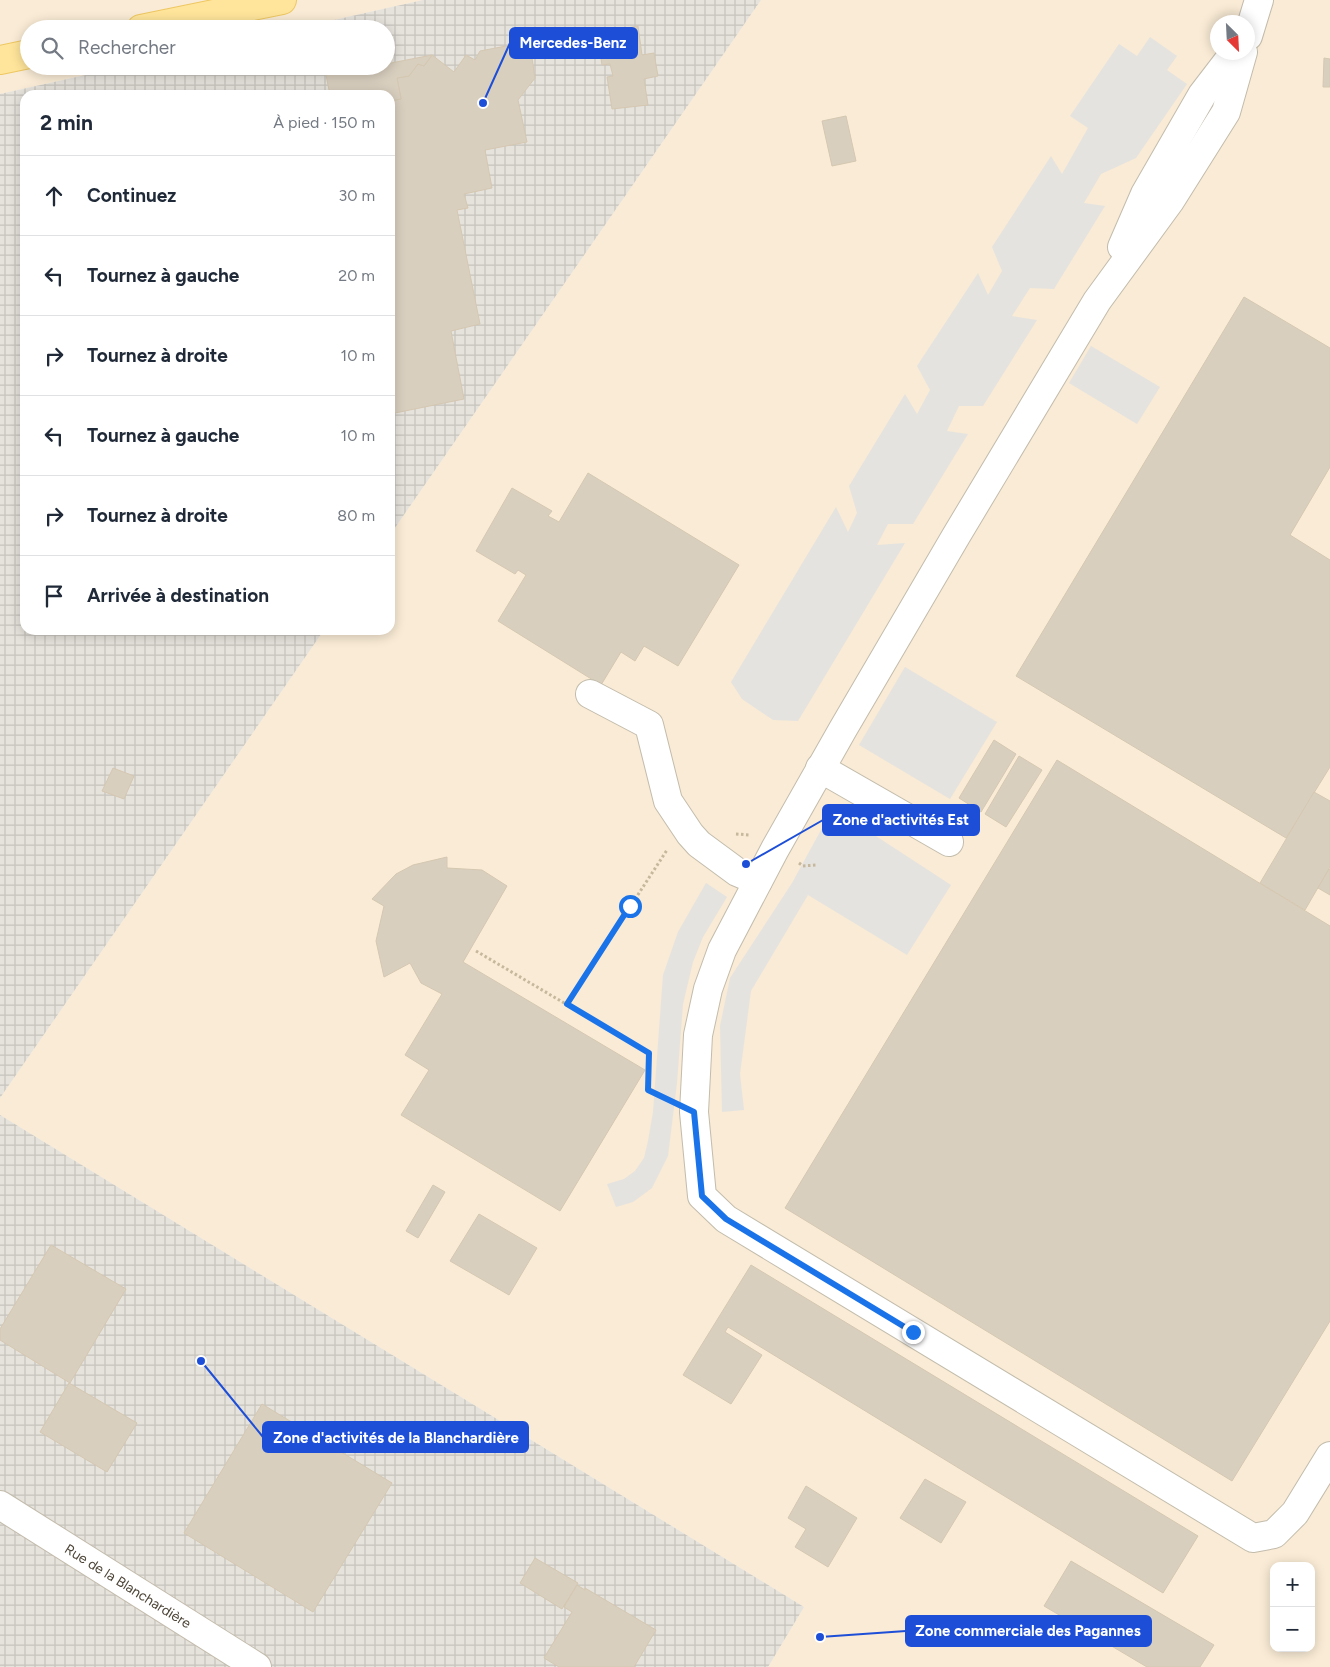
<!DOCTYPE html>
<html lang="fr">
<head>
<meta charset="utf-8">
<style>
  :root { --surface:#fff; --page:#f2f2f3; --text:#1f2937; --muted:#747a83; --line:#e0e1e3 }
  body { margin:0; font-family:Figtree,sans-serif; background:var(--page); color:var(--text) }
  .controls { position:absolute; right:15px; bottom:15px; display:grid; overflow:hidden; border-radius:10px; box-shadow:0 2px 12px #0003 }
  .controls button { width:45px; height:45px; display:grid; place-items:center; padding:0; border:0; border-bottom:1px solid var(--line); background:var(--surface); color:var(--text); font:25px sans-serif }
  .compass { position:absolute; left:1210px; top:15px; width:45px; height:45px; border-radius:50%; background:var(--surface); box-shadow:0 2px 12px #0003; rotate:156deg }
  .stop { position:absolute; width:15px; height:15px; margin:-11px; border:4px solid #1a73e8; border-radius:50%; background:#fff }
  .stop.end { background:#1a73e8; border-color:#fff; box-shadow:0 1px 5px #0008 }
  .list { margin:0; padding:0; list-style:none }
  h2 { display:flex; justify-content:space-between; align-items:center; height:65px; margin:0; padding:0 20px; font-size:21px }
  h2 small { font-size:16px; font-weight:400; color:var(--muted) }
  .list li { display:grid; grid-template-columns:32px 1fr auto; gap:15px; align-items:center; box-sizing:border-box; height:80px; padding:0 20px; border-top:1px solid var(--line) }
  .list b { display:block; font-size:19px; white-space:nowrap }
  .list em { font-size:16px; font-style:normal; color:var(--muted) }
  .icon { flex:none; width:28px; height:28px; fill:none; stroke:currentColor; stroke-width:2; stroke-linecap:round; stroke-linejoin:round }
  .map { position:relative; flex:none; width:1330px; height:1667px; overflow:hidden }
  .search { position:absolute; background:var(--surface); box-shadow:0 2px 12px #0003; left:20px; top:20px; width:375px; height:55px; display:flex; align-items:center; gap:12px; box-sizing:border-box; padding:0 18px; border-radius:28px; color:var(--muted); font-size:19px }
  .panel { position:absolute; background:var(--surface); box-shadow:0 2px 12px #0003; left:20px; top:90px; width:375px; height:545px; border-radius:15px }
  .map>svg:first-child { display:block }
</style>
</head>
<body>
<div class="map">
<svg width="1330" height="1667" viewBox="0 0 1330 1667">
  <defs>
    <pattern id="industrial-grid" width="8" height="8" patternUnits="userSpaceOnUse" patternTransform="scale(1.25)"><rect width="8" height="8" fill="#e6e2dc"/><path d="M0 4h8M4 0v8" fill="none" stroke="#c7c3bd"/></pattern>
  </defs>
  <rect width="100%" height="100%" fill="#f6f3eb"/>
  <g fill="#f9ebd5" fill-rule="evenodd">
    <path d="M0 0H423L294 29H29V66H126L0 94Z"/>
    <path d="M761 0H1330V1667H768L804 1607 0 1115V1098L324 630H390V535ZM1218 22H1248V52H1218ZM1274 1566H1311V1648H1274Z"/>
  </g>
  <g fill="url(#industrial-grid)">
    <path d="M423 0H761L390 535V95H25V630H324L0 1098V94L126 66H386V29H294Z"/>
    <path d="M0 1115 804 1607 768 1667H0Z"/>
  </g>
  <g fill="#e5e3df">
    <path d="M1150 37 1177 56 1167 70 1187 84 1136 158 1101 174 1084 203 1105 206 1054 289 1030 288 1012 316 1037 320 983 406H959L947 431 968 434 913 524H888L877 545 905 543 798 721 773 720 742 699 731 682 836 507 848 532 857 513 849 486 905 394 917 414 930 390 917 366 978 273 988 295 1002 271 992 247 1051 156 1062 174 1088 128 1070 116 1119 44 1137 56Z"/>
    <path d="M1091 346 1160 387 1137 424 1069 383Z"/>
    <path d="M905 667 997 722 950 799 859 745Z"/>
    <path d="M833 808 951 885 907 955 808 895 751 991 740 1074 744 1110 722 1112 720 1026 730 978 792 883Z"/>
    <path d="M706 883 727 897 703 937 693 962 683 1004 677 1083 668 1156 652 1188 633 1202 616 1207 607 1184 624 1179 635 1171 644 1158 648 1141 653 1112 663 975 678 932Z"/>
  </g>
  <g fill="#d9cfbf" stroke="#d5c8b1">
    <path d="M638 26 642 55 654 53 658 76 644 79 648 105 612 109 607 77 613 76 610 64 602 65 597 34Z"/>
    <path d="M506 46 532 58 535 78 518 100 527 142 485 150 492 188 464 194 468 208 457 210 480 324 451 331 464 399 390 414V101L401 99 397 78 409 76 418 64 424 66 432 55 454 72 466 55 475 60 480 51Z"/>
    <path d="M432 55 424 66 418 64 409 76 397 78 401 99 390 101V95H330L326 75 374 66H386V64Z"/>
    <path d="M1324 58 1330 59V87H1323Z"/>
    <path d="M846 116 856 161 832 166 822 121Z"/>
    <path d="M1244 297 1330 348V467L1290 535 1330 560V767L1286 838 1016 676Z"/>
    <path d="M588 473 739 565 678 666 644 646 635 661 621 652 601 685 498 621 526 575 518 570 515 574 476 551 512 488 552 511 548 516 559 522Z"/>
    <path d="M994 740 1016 754 981 812 959 798Z"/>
    <path d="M1019 756 1042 770 1006 827 985 814Z"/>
    <path d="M1057 760 1330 926V1321L1232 1481 785 1208Z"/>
    <path d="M113 768 134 776 124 799 102 791Z"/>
    <path d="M1314 792 1330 801V867L1305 910 1260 883Z"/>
    <path d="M447 857V868L482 870 507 886 463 962 645 1070 560 1211 401 1115 429 1070 405 1055 442 994 421 983 410 963 384 977 376 941 384 906 372 899 396 874 413 865Z"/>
    <path d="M1329 869 1330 870V895L1318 888Z"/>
    <path d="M433 1185 445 1192 418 1238 406 1231Z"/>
    <path d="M479 1214 537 1248 509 1295 450 1261Z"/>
    <path d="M51 1245 126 1289 70 1383 0 1340V1329Z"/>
    <path d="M751 1265 1198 1536 1163 1593 728 1327 725 1332 762 1355 731 1404 683 1375Z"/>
    <path d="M69 1383 137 1423 107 1472 40 1432Z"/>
    <path d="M262 1404 392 1483 313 1612 184 1533Z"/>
    <path d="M925 1479 966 1502 941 1543 900 1518Z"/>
    <path d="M806 1486 857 1518 828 1567 795 1547 806 1529 788 1518Z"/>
    <path d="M535 1558 578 1583 562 1609 520 1583Z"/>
    <path d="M1071 1561 1214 1645 1200 1667H1147L1044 1606Z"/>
    <path d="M577 1585 585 1590V1588L656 1630 634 1667H559L544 1658 572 1612 564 1607Z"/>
  </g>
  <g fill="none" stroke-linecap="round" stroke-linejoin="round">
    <g stroke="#c3bcac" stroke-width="30">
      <g id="minor">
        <path d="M1248 36 1259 0"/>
        <path d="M1243 52 1226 112 1170 201 1097 301 956 536 843 729 775 849 722 950 708 989 698 1035 694 1112 702 1196 726 1219 1253 1538 1274 1534 1295 1513 1330 1456"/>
        <path d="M1122 247 1145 194 1202 95 1235 52"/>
        <path d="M590 694 649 725 668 801 690 834 699 844 737 872 758 881"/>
        <path d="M820 768 949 842"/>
        <path d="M0 1505 257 1667"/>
      </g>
    </g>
    <g stroke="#eec761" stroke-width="30">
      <g id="major">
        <path d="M141 29 282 0"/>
        <path d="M0 60 29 54"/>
      </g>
    </g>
    <g stroke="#c6b89c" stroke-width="3" stroke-dasharray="2.5 2.5" stroke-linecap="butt">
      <path d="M736 834 750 835"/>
      <path d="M799 863 803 866 816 865"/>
      <path d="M476 951 649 1053 648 1090 667 1099"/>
      <path d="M567 1004 667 850"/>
    </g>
    <use href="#minor" stroke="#fff" stroke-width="28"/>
    <use href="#major" stroke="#ffe59b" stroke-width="28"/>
  </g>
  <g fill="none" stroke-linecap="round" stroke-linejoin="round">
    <path stroke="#1a73e8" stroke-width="6" d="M630 906 567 1004 649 1053 648 1090 694 1112 702 1196 726 1219 913 1332"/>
  </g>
  <g text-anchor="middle" stroke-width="4" stroke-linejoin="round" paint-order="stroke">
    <g font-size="14" fill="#4c4437" stroke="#fff">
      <text transform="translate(128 1586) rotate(32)" y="5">Rue de la Blanchardière</text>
    </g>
  </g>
  <path fill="none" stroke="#1d4ed8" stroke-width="2" d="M483 103L510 43M746 864L823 820M201 1361L263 1437M820 1637L906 1631"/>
  <g fill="#1d4ed8" stroke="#fff" stroke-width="2">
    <circle cx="483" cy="103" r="5"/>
    <circle cx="746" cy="864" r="5"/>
    <circle cx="201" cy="1361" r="5"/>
    <circle cx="820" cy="1637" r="5"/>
  </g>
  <g fill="#1d4ed8" stroke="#1d4ed8" stroke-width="2">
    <rect x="510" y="28" width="127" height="30" rx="5"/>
    <rect x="823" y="805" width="156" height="30" rx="5"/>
    <rect x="263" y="1422" width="265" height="30" rx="5"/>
    <rect x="906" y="1616" width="245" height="30" rx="5"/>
  </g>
  <g font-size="15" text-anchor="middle" font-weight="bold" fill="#fff">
    <text x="573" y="48">Mercedes-Benz</text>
    <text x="901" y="825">Zone d'activités Est</text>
    <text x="396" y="1443">Zone d'activités de la Blanchardière</text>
    <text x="1028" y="1636">Zone commerciale des Pagannes</text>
  </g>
</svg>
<div class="controls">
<button>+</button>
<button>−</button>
</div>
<svg class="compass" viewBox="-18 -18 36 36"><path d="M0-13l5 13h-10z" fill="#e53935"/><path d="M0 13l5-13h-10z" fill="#747a83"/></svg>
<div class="stop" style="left:630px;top:906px"></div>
<div class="stop end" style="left:913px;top:1332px"></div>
<div class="search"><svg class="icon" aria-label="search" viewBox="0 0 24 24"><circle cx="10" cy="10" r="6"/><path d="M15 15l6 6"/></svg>Rechercher</div>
<section class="panel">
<h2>2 min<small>À pied · 150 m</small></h2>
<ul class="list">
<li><svg class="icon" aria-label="ahead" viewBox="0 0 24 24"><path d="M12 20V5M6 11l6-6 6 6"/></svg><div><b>Continuez</b></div><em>30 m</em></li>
<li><svg class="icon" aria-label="left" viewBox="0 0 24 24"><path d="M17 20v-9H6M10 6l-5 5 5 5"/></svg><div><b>Tournez à gauche</b></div><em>20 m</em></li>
<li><svg class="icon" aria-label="right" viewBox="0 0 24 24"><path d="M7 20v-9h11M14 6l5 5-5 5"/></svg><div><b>Tournez à droite</b></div><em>10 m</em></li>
<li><svg class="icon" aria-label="left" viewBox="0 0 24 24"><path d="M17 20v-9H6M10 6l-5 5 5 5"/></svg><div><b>Tournez à gauche</b></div><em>10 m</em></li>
<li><svg class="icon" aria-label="right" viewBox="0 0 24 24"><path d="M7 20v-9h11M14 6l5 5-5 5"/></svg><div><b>Tournez à droite</b></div><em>80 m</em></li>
<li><svg class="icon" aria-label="arrive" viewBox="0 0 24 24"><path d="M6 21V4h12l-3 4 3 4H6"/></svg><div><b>Arrivée à destination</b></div></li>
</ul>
</section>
</div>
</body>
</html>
